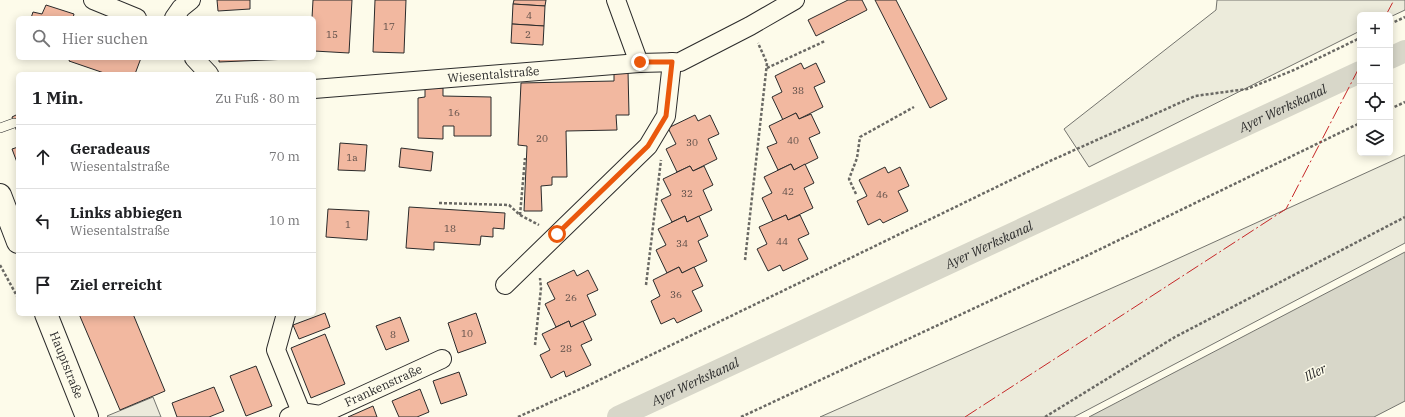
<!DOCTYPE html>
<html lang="de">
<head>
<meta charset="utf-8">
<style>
  :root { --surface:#fff; --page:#f2f2f2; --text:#202124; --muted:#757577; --line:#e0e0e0 }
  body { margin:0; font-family:"IBM Plex Serif",serif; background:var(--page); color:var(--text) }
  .controls { position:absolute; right:12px; top:12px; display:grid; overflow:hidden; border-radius:6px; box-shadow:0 2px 10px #0003 }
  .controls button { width:36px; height:36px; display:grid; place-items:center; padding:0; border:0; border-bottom:1px solid var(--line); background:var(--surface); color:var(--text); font:20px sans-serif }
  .stop { position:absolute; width:12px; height:12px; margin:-9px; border:3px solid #ea580c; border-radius:50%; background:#fff }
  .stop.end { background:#ea580c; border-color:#fff; box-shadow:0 1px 4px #0008 }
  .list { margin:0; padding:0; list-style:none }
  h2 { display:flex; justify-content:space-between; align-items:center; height:52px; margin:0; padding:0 16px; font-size:17px }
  h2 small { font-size:13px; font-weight:400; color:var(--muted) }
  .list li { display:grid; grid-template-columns:26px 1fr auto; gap:12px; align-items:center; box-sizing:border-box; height:64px; padding:0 16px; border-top:1px solid var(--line) }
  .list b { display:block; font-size:15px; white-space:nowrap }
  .list p { margin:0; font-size:13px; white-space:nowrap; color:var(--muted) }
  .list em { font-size:13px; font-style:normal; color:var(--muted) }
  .icon { flex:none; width:22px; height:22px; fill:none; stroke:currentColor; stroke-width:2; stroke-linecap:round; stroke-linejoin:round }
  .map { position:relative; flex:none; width:1405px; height:417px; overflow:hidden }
  .search { position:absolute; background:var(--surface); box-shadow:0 2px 10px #0003; left:16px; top:16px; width:300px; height:44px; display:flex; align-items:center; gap:10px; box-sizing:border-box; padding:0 14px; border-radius:6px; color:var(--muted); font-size:15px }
  .panel { position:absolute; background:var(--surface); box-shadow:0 2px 10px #0003; left:16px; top:72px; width:300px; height:244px; border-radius:6px }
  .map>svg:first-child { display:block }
</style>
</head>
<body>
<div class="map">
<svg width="1405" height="417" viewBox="0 0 1405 417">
  <rect width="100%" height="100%" fill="#fdfbea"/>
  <g fill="#ecebdb" stroke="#74746e">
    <path d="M1217 0H1405V10L1390 17V15H1360V31L1089 167 1064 129 1216 10Z"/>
    <path d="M1405 155V243L1074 417H820L1155 269Z"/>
  </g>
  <path fill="#eceadb" stroke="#74746e" d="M153 397 161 417H108L107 416Z"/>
  <path fill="#d8d7c9" stroke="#74746e" d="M1405 252V401L1374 417H1089Z"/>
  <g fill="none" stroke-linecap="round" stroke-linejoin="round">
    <g stroke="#d8d7c9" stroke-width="22">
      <path d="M1390 58 1405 51"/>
      <path id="s1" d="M618 417 1360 72"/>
    </g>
  </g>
  <g fill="#f2b8a0" stroke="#2b2b2b">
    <path d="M217 0H250V9L218 11Z"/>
    <path d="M313 0H352L349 53 314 51V18H312Z"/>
    <path d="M375 0H406L404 53 373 52Z"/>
    <path d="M514 0H546L545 6 513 4Z"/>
    <path d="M848 0H862L867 10 816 36 808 20Z"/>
    <path d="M875 0H896L947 99 930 108Z"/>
    <path d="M513 4 545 6 544 26 512 24Z"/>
    <path d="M46 5 74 14 73 18H31L33 12 42 14Z"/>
    <path d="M512 24 544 26 543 45 511 43Z"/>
    <path d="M70 58H141L135 74H107L69 61Z"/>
    <path d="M219 58H290V59L219 62Z"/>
    <path d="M801 63 804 69 816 63 825 82 814 87 823 107 799 119 796 113 783 120 772 97 782 92 775 76Z"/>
    <path d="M614 71H628L629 115H616L617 130 566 131 567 177H552V185L541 186 542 211H524L527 146 518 145 521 83 614 81Z"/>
    <path d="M425 88H443V96L491 97V136H454V126H443V139L418 138V98L425 97Z"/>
    <path d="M796 113 799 119 811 114 820 133 809 138 818 158 794 170 791 164 778 170 767 147 777 143 769 126Z"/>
    <path d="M18 114V132H17L12 117Z"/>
    <path d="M695 115 698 121 710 115 719 134 708 139 717 159 693 171 690 166 677 172 666 149 676 144 668 128Z"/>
    <path d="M340 143 367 145 365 171 338 170Z"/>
    <path d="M18 147V165L12 149Z"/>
    <path d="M401 148 433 152 431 171 399 167Z"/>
    <path d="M791 164 794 170 805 164 814 183 804 188 813 208 788 220 786 215 773 221 762 198 772 193 764 177Z"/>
    <path d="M690 166 693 171 704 166 713 185 703 190 712 210 687 222 685 216 672 222 661 200 671 195 663 179Z"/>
    <path d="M885 167 888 173 900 167 909 186 898 191 908 211 883 223 880 219 868 225 857 201 867 196 859 180Z"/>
    <path d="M409 207 505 213 504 229 493 228V237L481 236 480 245 434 242V250L406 248Z"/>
    <path d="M328 209 369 211 367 240 326 237Z"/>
    <path d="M786 215 788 220 800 215 809 234 798 239 808 259 783 271 780 265 768 271 757 249 767 244 759 227Z"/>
    <path d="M685 216 687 222 699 216 708 236 698 241 707 261 682 273 679 267 667 273 656 250 666 245 658 229Z"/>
    <path d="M679 267 682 273 694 267 703 286 692 291 702 311 677 323 674 318 661 324 651 301 660 296 653 280Z"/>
    <path d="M574 270 577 276 588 270 598 290 587 295 596 315 571 327 569 321 556 327 545 304 555 299 547 283Z"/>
    <path d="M325 313 330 327 299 339 293 325Z"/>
    <path d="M476 313 486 343 458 353 448 323Z"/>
    <path d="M79 314H133L165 391 120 410Z"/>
    <path d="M400 317 409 341 386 350 376 326Z"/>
    <path d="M569 321 571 327 583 321 592 340 581 345 591 365 566 377 564 371 551 378 540 355 550 350 542 334Z"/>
    <path d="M325 334 345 384 311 398 291 348Z"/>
    <path d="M256 366 272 406 246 416 230 376Z"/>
    <path d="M459 372 467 395 441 404 433 381Z"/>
    <path d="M214 387 224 411 209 417H177L172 403Z"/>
    <path d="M420 389 429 412 417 417H399L392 401Z"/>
    <path d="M373 406 377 417H348Z"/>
  </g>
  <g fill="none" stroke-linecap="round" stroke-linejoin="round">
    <g stroke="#2b2b2b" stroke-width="10">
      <path id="service" d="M0 128 14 123"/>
    </g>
    <g stroke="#2b2b2b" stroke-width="20">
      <g id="minor">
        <path d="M93 0 137 18"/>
        <path d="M616 0 639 63"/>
        <path d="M174 18 181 8 191 0"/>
        <path d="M194 58 209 74"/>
        <path id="s2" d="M314 89 639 63 680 62 750 26 795 0"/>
        <path d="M505 285 648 146 666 116 672 62"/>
        <path d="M286 314 276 350 301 412"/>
        <path id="s3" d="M289 417 301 412 320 415 442 359"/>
      </g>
    </g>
    <g stroke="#2b2b2b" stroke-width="24">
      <g id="secondary">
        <path d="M0 195 18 242"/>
        <path id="s4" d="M46 314 87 417"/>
      </g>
    </g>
    <g stroke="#6a6964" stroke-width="2.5" stroke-dasharray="3 2" stroke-linecap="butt">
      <path d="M1390 24 1405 17"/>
      <path d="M767 68 825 41"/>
      <path d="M1390 109 1405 102"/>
      <path d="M856 194 849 179 857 158 860 137 914 107"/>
      <path d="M439 203 509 205 520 215 539 225"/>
      <path d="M520 215 525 158"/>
      <path d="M745 260 767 63 758 43"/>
      <path d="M0 265 18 298"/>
      <path d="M646 285 661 160"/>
      <path d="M535 345 541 288 540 278"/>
      <path d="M518 417 585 387 1050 161 1195 96 1247 89 1294 70 1360 38"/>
      <path d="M741 417 1084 257 1360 123"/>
      <path d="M1045 417 1175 337 1405 217"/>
    </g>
    <use href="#service" stroke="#fdfbea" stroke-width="9"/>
    <use href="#minor" stroke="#fdfbea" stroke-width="18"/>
    <use href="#secondary" stroke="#fdfbea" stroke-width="22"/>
    <g stroke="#c62828" stroke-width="1" stroke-dasharray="14 3 2 3" stroke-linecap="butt">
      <path d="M1386 15 1394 0"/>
      <path d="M965 417 1286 209 1360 66"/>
    </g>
  </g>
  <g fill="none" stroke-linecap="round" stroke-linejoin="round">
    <path stroke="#ea580c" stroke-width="5" d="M557 234 648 146 666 116 672 62H640"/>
  </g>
  <g text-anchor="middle" stroke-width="3" stroke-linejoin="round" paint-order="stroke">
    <g font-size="10" fill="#5d4e48">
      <text x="529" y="19">4</text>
      <text x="389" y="30">17</text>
      <text x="332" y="38">15</text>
      <text x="528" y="38">2</text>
      <text x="798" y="94">38</text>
      <text x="454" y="116">16</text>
      <text x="542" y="142">20</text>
      <text x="793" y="144">40</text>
      <text x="692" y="146">30</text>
      <text x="352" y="161">1a</text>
      <text x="788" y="195">42</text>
      <text x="687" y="197">32</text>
      <text x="882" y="198">46</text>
      <text x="348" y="228">1</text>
      <text x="450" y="232">18</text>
      <text x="782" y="245">44</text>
      <text x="682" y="247">34</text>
      <text x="676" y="298">36</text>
      <text x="571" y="301">26</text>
      <text x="467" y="337">10</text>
      <text x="393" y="338">8</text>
      <text x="566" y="352">28</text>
    </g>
    <g font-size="12" fill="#2b2b2b" stroke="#fdfbea">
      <text dy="4" stroke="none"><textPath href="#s2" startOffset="180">Wiesentalstraße</textPath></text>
      <text dy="4" stroke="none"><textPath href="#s4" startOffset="55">Hauptstraße</textPath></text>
      <text dy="4" stroke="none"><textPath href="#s3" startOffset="102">Frankenstraße</textPath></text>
    </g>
    <g font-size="13" font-style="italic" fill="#2b2b2b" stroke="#fdfbea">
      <text dy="5" stroke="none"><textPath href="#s1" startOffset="733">Ayer Werkskanal</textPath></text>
      <text dy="5" stroke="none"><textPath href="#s1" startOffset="409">Ayer Werkskanal</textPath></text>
      <text transform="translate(1315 372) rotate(-26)" y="5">Iller</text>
      <text dy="5" stroke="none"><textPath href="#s1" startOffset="85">Ayer Werkskanal</textPath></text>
    </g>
  </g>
</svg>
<div class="controls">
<button>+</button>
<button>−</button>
<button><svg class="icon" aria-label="locate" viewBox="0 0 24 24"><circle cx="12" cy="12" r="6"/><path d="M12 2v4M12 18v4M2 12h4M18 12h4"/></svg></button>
<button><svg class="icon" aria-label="layers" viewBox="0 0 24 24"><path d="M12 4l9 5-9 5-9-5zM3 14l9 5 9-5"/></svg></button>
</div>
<div class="stop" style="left:557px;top:234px"></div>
<div class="stop end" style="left:640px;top:62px"></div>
<div class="search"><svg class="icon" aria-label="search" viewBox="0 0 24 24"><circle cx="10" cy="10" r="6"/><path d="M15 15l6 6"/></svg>Hier suchen</div>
<section class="panel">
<h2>1 Min.<small>Zu Fuß · 80 m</small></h2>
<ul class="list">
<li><svg class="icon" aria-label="ahead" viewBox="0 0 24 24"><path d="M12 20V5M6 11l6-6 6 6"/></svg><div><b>Geradeaus</b><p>Wiesentalstraße</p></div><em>70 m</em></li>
<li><svg class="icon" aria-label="left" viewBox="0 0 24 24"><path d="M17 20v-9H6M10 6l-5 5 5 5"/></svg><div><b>Links abbiegen</b><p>Wiesentalstraße</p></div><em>10 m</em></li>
<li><svg class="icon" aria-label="arrive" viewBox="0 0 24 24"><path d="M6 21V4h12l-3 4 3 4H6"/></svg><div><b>Ziel erreicht</b></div></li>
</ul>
</section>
</div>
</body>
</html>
